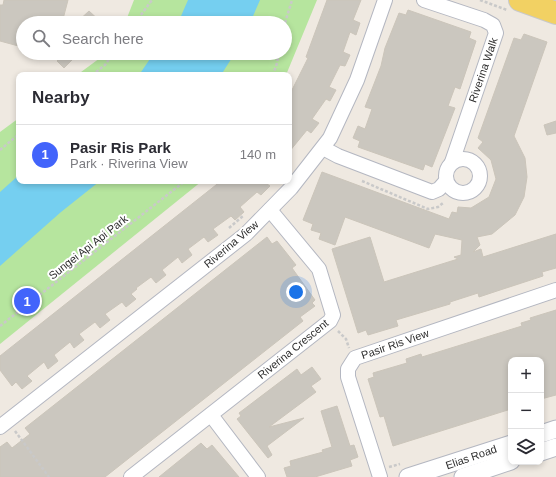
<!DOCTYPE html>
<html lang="en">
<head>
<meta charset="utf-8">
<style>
  :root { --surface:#fff; --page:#f7f7f7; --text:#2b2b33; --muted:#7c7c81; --line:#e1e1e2; --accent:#4264fb }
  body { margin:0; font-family:Helvetica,sans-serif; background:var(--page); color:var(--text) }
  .controls { position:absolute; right:12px; bottom:12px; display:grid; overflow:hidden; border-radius:8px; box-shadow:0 2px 6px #0003 }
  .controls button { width:36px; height:36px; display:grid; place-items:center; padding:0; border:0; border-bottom:1px solid var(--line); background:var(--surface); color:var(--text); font:20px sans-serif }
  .you { position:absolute; left:296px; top:292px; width:14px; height:14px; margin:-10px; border:3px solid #fff; border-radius:50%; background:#1a73e8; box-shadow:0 0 0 6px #1a73e833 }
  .badge { display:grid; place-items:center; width:26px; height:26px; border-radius:50%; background:var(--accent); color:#fff; font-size:13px; font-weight:700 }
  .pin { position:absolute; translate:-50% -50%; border:2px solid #fff; box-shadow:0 1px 4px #0006 }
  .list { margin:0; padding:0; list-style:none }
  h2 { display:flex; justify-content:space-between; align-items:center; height:52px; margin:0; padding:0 16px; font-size:17px }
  h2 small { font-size:13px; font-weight:400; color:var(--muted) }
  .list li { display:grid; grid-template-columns:26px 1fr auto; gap:12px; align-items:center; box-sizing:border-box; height:60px; padding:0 16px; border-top:1px solid var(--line) }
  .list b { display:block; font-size:15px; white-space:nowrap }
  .list p { margin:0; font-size:13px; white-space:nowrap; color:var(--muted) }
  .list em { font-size:13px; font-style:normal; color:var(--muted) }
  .icon { flex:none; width:22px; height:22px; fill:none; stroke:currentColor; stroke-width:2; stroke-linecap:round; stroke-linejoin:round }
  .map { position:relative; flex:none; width:556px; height:477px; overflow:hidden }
  .search { position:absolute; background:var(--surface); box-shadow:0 2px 6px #0003; left:16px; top:16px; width:276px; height:44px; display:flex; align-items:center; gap:10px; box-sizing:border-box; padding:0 14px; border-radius:22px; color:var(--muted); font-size:15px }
  .panel { position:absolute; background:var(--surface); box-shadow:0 2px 6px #0003; left:16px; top:72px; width:276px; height:112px; border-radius:8px }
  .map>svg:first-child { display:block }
</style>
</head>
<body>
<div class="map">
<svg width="556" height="477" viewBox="0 0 556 477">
  <rect width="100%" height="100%" fill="#efe9e1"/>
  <g fill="#b6e59e">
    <path d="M134 0H199L181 23H125Z"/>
    <path d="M241 0H317L286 75H209L219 53H285V23H230Z"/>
    <path d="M103 53H163L157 75H77L100 58Z"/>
    <path d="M19 118V181L0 194V132Z"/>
    <path d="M95 181H202L0 344V257Z"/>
  </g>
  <g fill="#75cff0">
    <path d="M188 0H260L250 23H178Z"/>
    <path d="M154 53H235L221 75H139Z"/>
    <path d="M19 175V181H100L61 212 0 266V192Z"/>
  </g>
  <g fill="#cbc7bf" stroke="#cbc5ba">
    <path d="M4 0H68L62 23H23L22 47 0 41V5H3Z"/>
    <path d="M327 0H361L353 20 360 23 356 35 350 32 343 52 350 55 345 66 340 65 329 87 336 90 330 101 326 99 312 119 319 123 311 133 307 130 289 152V96L308 58 306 57Z"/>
    <path d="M408 10 471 32 469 38 476 41 460 89 455 87 448 106 455 108 432 167 425 164 423 170 358 147 360 141 353 138 358 126 365 129 372 109 365 107 381 66 385 48 399 13 406 15Z"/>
    <path d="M89 11 102 23H76Z"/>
    <path d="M524 34 547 42 514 136 525 158 527 177 524 197 515 215 492 234 477 237 480 245 473 252 481 249 483 257 556 234V268L542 272 543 276 494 292 479 297 478 293 450 302V304L396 320 398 326 368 335 366 330 358 333 332 249 370 237 384 282 458 259 454 257 461 255 462 240 435 234 429 248 345 217 335 245 319 239 321 233 311 230 313 224 303 220 322 172 449 219 452 212 457 213 458 207 471 208 489 197 496 179 491 160 478 148 483 142 478 138 514 38 521 40Z"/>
    <path d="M54 53H79L64 68 57 61 59 59Z"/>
    <path d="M556 121V133L547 135 544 125Z"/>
    <path d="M221 181H270L267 184 270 186 261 195 257 192 240 207 244 212 235 220 231 216 213 229 218 235 208 242 204 237 188 249 192 255 182 263 178 257 162 270 166 275 156 283 151 277 136 288 137 289 131 294 136 299 126 307 122 302 105 314 110 320 100 328 95 322 79 334 84 340 74 348 70 342 54 355 58 361 48 369 44 362 27 376 32 381 22 389 16 382 12 386 0 370V356Z"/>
    <path d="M267 237 272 244 277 241 296 265 292 268 315 300 312 303 315 306 300 317 303 321 105 477H0V447L7 442 12 448 30 434 25 428Z"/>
    <path d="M556 310V395L541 399V360H511V409L393 446 384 416 380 417 368 379 374 377 373 373 407 363 406 359 421 354 422 357 522 326 521 323 531 320 530 318Z"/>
    <path d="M312 367 321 379 311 386 316 392 269 427 304 418 267 446 272 455 268 458 237 419 241 416 239 413 297 369 301 375Z"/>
    <path d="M337 406 350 446 354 445 358 457 350 460 352 466 315 477H287L284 468 291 466 290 461 323 452 322 450 332 447 321 411Z"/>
    <path d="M201 443 207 449 212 445 239 477H159Z"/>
  </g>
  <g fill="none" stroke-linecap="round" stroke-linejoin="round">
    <g stroke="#b4b7c1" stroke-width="16">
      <g id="minor">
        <path d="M424 0 484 20 493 25 496 33 452 162"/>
        <path d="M323 148 338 156 432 192 439 189 446 181"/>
        <circle cx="463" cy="176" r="17"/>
        <path d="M211 415 258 477"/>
        <path d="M0 427 246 234 291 188 330 138 357 80 385 0"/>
        <path d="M131 477 330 321 333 315 319 269 270 210"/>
        <path d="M380 477 348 377V369L355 358 556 290"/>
      </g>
    </g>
    <g stroke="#b4b7c1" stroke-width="19">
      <g id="tertiary">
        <path d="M541 434 556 429"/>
        <path d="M541 452 556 447"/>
        <path d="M408 477 511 444"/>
        <path d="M463 477 511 461"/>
      </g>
    </g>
    <g stroke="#c9c9c9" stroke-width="24">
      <path id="primary" d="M520 0 556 13"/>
    </g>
    <g stroke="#c9c9c9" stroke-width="2.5" stroke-dasharray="3 2" stroke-linecap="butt">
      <path d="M480 0 507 10"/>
      <path d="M135 23 152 0"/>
      <path d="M285 23 292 0"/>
      <path d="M92 75 105 65 113 53"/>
      <path d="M272 75 276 67 279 53"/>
      <path d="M0 150 19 134"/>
      <path d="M362 181 428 209 438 207 443 203"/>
      <path d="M229 228 243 216"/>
      <path d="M0 326 185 181"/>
      <path d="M338 331 346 339 349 348"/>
      <path d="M15 431 49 477"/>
      <path d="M389 467 400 464"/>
    </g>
    <use href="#minor" stroke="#fff" stroke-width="14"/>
    <use href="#tertiary" stroke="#fff" stroke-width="17"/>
    <use href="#primary" stroke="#f2d163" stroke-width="22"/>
  </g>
  <g text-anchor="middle" stroke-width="4" stroke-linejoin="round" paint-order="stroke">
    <g font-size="11" fill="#2e2e2e" stroke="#fff">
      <text transform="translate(483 70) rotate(-71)" y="4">Riverina Walk</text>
      <text transform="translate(231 244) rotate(-40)" y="4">Riverina View</text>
      <text transform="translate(88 247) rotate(-38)" y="4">Sungei Api Api Park</text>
      <text transform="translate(395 344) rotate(-19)" y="4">Pasir Ris View</text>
      <text transform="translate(293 349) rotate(-39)" y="4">Riverina Crescent</text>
      <text transform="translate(471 457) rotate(-19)" y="4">Elias Road</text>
    </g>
  </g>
</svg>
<div class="controls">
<button>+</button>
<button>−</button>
<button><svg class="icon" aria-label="layers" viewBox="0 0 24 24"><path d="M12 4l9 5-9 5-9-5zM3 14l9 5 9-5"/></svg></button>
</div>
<div class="you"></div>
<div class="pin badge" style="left:27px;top:301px">1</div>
<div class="search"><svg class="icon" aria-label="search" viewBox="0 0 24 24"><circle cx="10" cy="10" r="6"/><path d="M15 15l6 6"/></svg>Search here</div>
<section class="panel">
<h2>Nearby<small></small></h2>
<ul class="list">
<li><span class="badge">1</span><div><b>Pasir Ris Park</b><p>Park · Riverina View</p></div><em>140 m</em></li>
</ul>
</section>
</div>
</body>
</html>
